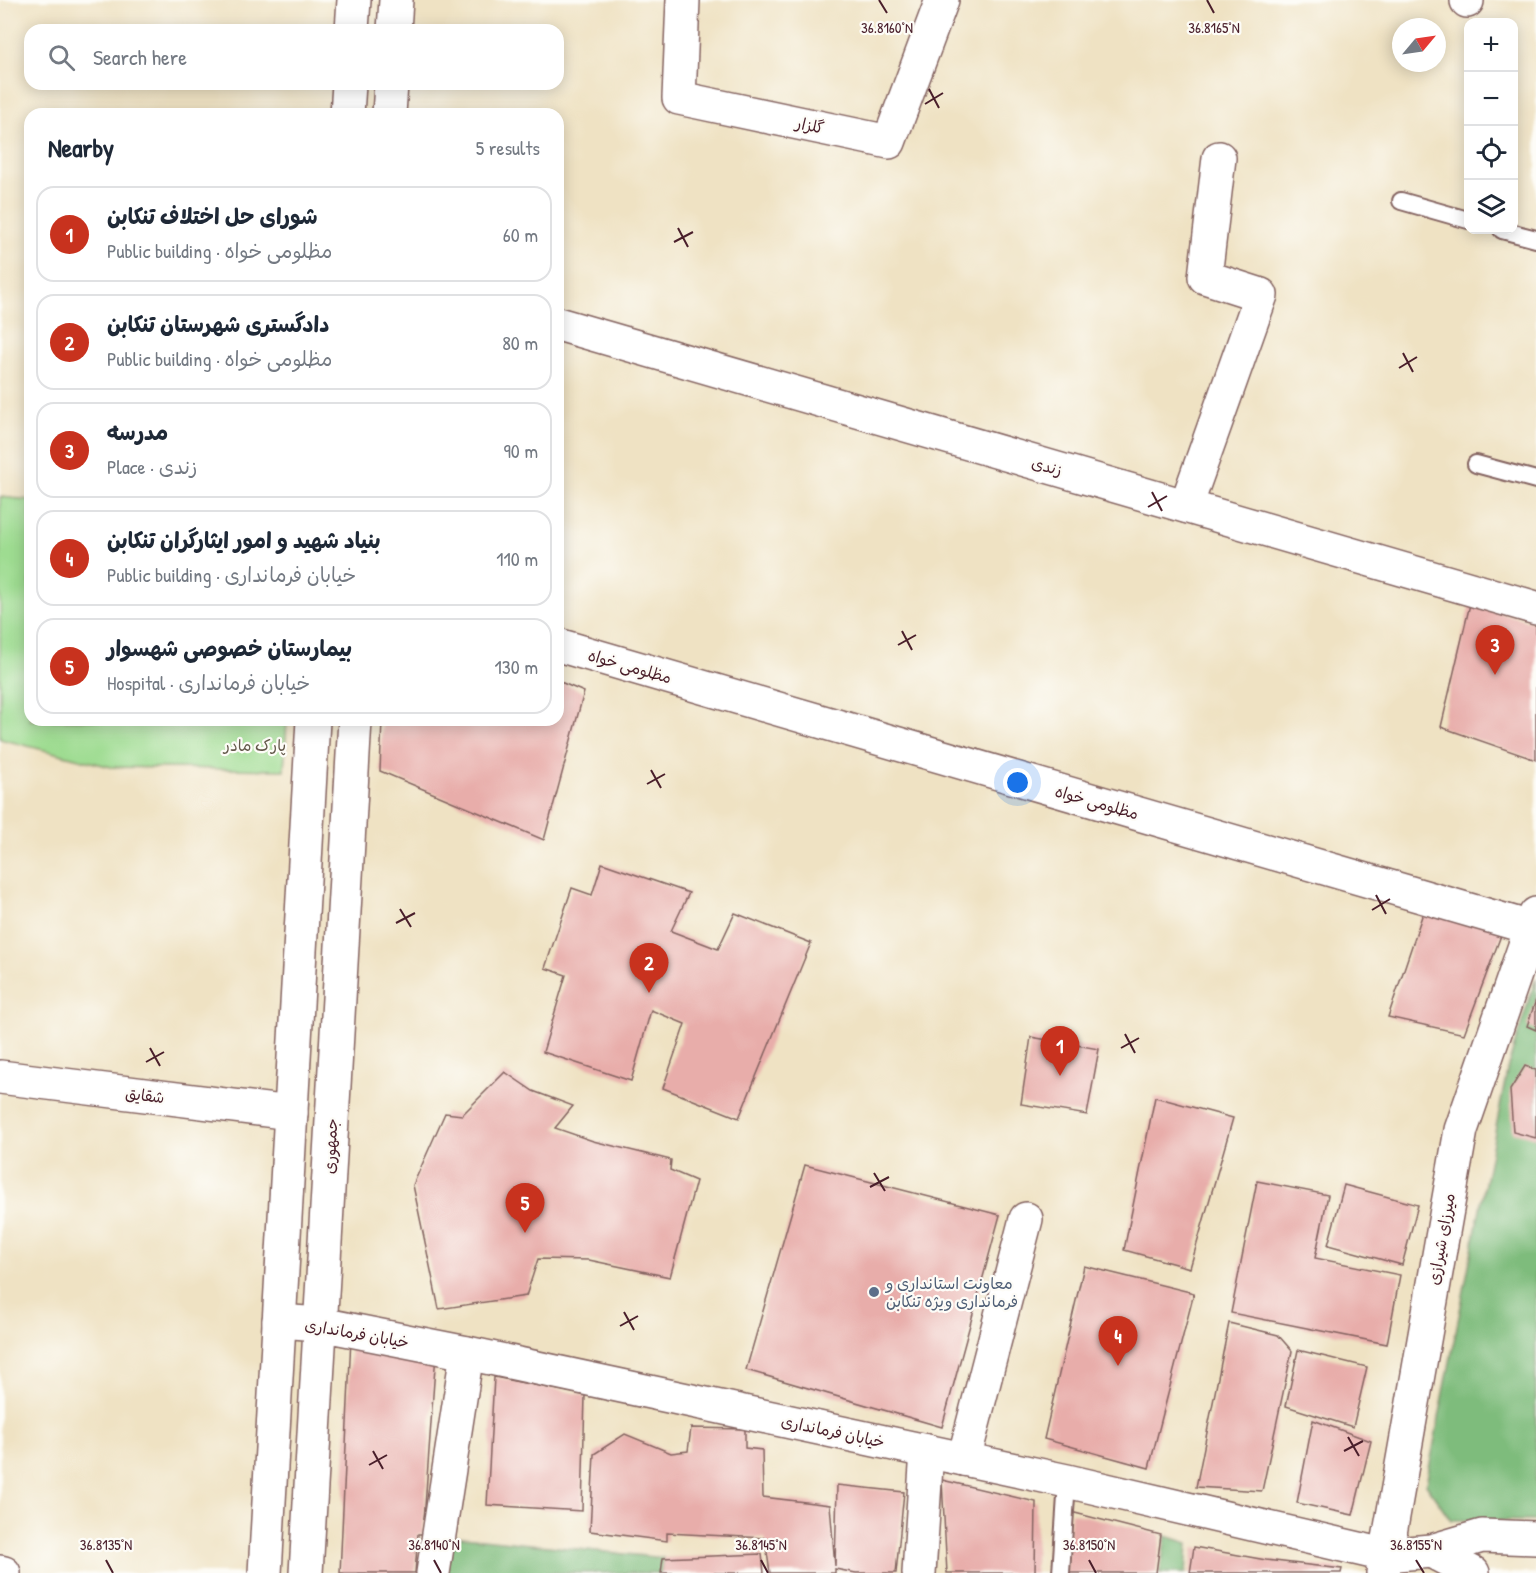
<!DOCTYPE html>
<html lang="en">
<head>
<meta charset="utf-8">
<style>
  :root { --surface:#fff; --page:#f2f2f3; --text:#1f2937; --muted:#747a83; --line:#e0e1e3; --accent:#c8321e }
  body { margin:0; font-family:"Patrick Hand","Playpen Sans Arabic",sans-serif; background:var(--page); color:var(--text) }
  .controls { position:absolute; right:18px; top:18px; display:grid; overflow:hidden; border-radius:12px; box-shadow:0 3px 15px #0003 }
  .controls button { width:54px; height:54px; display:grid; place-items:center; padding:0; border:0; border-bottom:2px solid var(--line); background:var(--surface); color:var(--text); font:30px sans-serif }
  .compass { position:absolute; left:1392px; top:18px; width:54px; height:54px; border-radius:50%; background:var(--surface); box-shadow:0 3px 15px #0003; rotate:61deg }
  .you { position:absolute; left:1018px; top:783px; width:21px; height:21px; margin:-15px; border:4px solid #fff; border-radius:50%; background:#1a73e8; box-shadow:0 0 0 9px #1a73e833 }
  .badge { display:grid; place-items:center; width:39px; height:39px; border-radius:50%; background:var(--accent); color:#fff; font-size:20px; font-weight:700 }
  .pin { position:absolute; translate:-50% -50px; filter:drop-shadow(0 2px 3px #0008) }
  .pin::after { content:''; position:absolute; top:32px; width:21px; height:18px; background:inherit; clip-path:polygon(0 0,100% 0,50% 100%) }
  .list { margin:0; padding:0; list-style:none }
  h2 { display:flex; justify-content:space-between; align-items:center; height:78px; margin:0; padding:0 24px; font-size:26px }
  h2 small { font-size:20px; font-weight:400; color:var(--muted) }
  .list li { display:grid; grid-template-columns:39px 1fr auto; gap:18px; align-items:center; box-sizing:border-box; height:96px; margin:0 12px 12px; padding:0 12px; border:2px solid var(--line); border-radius:18px }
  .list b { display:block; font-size:22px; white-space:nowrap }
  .list p { margin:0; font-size:20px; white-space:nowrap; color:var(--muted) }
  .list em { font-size:20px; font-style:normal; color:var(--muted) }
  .icon { flex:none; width:33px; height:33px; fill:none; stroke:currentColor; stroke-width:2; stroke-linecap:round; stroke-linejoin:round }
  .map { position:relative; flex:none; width:1536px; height:1573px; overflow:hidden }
  .search { position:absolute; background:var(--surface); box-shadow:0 3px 15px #0003; left:24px; top:24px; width:540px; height:66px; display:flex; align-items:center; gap:15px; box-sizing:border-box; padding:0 21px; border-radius:18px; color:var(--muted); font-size:22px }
  .panel { position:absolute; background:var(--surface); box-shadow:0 3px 15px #0003; left:24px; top:108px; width:540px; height:618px; border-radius:18px }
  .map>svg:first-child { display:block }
</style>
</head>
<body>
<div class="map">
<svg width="1536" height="1573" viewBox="0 0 1536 1573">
  <rect width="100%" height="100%" fill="#fdfcf7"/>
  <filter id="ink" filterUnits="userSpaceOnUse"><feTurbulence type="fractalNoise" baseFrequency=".0167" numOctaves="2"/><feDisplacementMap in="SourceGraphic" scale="12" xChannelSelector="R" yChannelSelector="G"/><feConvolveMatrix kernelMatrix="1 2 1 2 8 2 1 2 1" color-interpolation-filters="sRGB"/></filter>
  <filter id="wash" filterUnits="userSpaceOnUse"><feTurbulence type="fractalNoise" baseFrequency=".008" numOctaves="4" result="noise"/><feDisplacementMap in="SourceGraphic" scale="24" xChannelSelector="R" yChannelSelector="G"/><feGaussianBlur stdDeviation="1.35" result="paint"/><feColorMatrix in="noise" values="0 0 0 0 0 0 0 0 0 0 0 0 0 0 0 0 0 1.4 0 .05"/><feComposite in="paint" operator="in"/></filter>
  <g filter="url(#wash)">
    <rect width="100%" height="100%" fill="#efe2c3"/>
    <path fill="#9edc91" stroke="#747e5e" stroke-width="1.5" d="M0 497 30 500V720H287L284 770 111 767 0 739Z"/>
    <g fill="#7ebc7b" stroke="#646e53" stroke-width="1.5">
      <path d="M1536 978V1521L1451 1520 1426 1484 1508 1066Z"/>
      <path d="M444 1535 663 1558 661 1573H442Z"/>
      <path d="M1166 1536 1188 1543 1186 1573H1160Z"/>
    </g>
    <g id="blocks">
      <g fill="#e8adaa">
        <path d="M1470 604 1536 623V760L1441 727Z"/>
        <path d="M558 681 584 692 544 840 380 771 382 720H558Z"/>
        <path d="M602 863 689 893 671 931 718 949 735 913 811 943 739 1118 663 1088 685 1024 651 1010 631 1081 543 1052 566 975 545 968 572 888 592 895Z"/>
        <path d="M1426 904 1503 930 1464 1034 1388 1017Z"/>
        <path d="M1536 1000V1030L1527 1026Z"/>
        <path d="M1031 1037 1099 1049 1087 1115 1021 1104Z"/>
        <path d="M1525 1066 1536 1070V1138L1513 1132 1510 1090Z"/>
        <path d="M505 1072 533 1091 573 1106 555 1128 593 1141 671 1160 670 1170 696 1181 670 1277 589 1260 538 1259 526 1296 439 1309 413 1185 445 1113 462 1115Z"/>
        <path d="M1155 1097 1233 1118 1190 1268 1124 1250Z"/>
        <path d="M805 1165 1000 1215 942 1427 746 1370Z"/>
        <path d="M1257 1181 1328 1195 1315 1258 1400 1275 1387 1344 1231 1313Z"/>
        <path d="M1344 1185 1418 1205 1402 1265 1328 1245Z"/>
        <path d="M1084 1266 1194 1293 1149 1468 1044 1439Z"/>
        <path d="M1229 1323 1278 1335 1292 1351 1262 1491 1196 1487Z"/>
        <path d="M351 1338 436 1353 423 1534H418L415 1573H340Z"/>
        <path d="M1298 1350 1367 1367 1353 1427 1286 1406Z"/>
        <path d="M494 1377 585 1395 582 1511 487 1505Z"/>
        <path d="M1313 1420 1371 1441 1353 1515 1297 1503Z"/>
        <path d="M691 1428 745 1429V1448L762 1450 763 1497 830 1505 835 1566 837 1485 904 1492 896 1573H856L835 1569V1573H770L765 1538 667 1533V1541L590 1531 594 1454 625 1434 671 1453 688 1451Z"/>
        <path d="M942 1480 1036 1502 1035 1573H947Z"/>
        <path d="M1071 1512 1161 1535 1156 1573H1066Z"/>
        <path d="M1194 1547 1266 1560 1342 1569 1341 1573H1190Z"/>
        <path d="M762 1554 764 1573H661L663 1558Z"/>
      </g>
    </g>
  </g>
  <g filter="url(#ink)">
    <use href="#blocks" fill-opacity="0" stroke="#846360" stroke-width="1.5"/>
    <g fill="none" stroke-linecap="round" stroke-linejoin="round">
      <g stroke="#846360" stroke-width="20">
        <g id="lane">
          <path d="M1401 201 1468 220"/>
          <path d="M1502 230 1536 239"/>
          <path d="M1476 464 1536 480"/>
          <path d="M1061 1573 1067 1481"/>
        </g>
      </g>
      <g stroke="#846360" stroke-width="36">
        <g id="street">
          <path d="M683 0 679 98 889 142 942 0"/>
          <path d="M1467 1V0"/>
          <path d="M558 324 1536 608"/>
          <path d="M1186 506 1261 295 1205 277 1219 158"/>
          <path d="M558 645 1531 928"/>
          <path d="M0 1077 291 1113"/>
          <path d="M964 1459 1026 1219"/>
          <path d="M0 1572 4 1573"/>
          <path d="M433 1573 467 1353"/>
          <path d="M919 1573 927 1451"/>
        </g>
      </g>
      <g stroke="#846360" stroke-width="36">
        <g id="secondary">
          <path d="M279 1321 320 1324 467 1353 1067 1481 1385 1555 1431 1551 1482 1536 1536 1538"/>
          <path d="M1431 1551 1473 1573"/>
          <path d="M1383 1573 1461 1130 1536 914"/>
        </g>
      </g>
      <g stroke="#846360" stroke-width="36">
        <g id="primary">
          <path d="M352 30 354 0"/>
          <path d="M394 30 396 0"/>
          <path d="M347 114 349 84"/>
          <path d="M389 114 391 84"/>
          <path d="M265 1573 313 720"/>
          <path d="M306 1573 355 720"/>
        </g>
      </g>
      <use href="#lane" stroke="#fff" stroke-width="16"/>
      <use href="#street" stroke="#fff" stroke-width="33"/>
      <use href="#secondary" stroke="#fff" stroke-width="33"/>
      <use href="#primary" stroke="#fff" stroke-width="33"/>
    </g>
  </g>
  <path fill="none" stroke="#4a1f2b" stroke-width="2" d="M879 0 887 13M1207 0 1214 13M929 89 939 108M925 104 943 93M678 228 688 247M674 242 693 232M1403 353 1413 372M1399 368 1417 357M1152 492 1162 511M1148 507 1167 496M902 631 912 650M898 645 916 635M651 770 661 788M647 784 665 774M1376 895 1386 914M400 909 411 927M1372 910 1390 899M396 923 415 913M1125 1034 1135 1053M150 1048 160 1066M1121 1048 1139 1038M146 1062 164 1052M874 1173 885 1191M870 1187 889 1177M624 1312 634 1330M620 1326 638 1316M1348 1437 1359 1456M373 1451 383 1469M1344 1451 1363 1441M369 1465 387 1455M106 1560 113 1573M434 1560 441 1573M761 1560 768 1573M1089 1560 1096 1573M1416 1560 1424 1573"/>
  <circle fill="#5c6f8a" stroke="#fdfcf7" stroke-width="2" cx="874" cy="1292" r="6"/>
  <g text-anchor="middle" stroke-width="4.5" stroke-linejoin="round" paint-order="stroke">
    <g font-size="16" fill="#4a1f2b" stroke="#fdfcf7">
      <text transform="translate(810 125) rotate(12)" y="6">گلزار</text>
      <text transform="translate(1047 466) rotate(16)" y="6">زندی</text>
      <text transform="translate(630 666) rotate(16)" y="6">مظلومی خواه</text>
      <text transform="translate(1097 802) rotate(16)" y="6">مظلومی خواه</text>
      <text transform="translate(145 1095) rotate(7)" y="6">شقایق</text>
      <text transform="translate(330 1146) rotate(-87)" y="6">جمهوری</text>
      <text transform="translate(1441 1239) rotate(-80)" y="6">میرزای شیرازی</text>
      <text transform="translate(357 1333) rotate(10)" y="6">خیابان فرمانداری</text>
      <text transform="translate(833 1431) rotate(12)" y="6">خیابان فرمانداری</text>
    </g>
    <g font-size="16" fill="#63584a" stroke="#fdfcf7">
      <text x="255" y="751">پارک مادر</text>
    </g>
    <g font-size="16" fill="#4e5e75" stroke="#fdfcf7" text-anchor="start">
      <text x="886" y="1289">معاونت استانداری و<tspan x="886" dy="18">فرمانداری ویژه تنکابن</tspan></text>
    </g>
  </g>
  <g font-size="15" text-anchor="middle" fill="#4a1f2b" stroke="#fdfcf7" stroke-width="4.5" stroke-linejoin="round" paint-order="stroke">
    <text x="887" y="33">36.8160°N</text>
    <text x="1214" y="33">36.8165°N</text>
    <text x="106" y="1550">36.8135°N</text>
    <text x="434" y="1550">36.8140°N</text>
    <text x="761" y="1550">36.8145°N</text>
    <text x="1089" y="1550">36.8150°N</text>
    <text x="1416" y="1550">36.8155°N</text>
  </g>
</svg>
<div class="controls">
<button>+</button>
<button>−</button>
<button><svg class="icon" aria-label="locate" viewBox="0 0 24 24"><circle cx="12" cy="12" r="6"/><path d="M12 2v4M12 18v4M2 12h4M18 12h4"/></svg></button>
<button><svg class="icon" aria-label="layers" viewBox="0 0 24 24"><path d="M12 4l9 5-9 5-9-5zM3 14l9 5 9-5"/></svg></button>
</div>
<svg class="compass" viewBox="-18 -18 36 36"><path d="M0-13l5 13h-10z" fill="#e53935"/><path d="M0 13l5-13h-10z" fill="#747a83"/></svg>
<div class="you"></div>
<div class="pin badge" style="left:1060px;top:1076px">1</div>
<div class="pin badge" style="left:649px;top:993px">2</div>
<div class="pin badge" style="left:1495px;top:675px">3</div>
<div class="pin badge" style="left:1118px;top:1366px">4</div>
<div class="pin badge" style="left:525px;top:1233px">5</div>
<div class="search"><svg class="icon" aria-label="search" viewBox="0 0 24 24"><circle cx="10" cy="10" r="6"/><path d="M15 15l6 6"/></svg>Search here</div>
<section class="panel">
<h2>Nearby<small>5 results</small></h2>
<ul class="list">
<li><span class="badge">1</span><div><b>شورای حل اختلاف تنکابن</b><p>Public building · مظلومی خواه</p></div><em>60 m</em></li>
<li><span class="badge">2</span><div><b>دادگستری شهرستان تنکابن</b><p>Public building · مظلومی خواه</p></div><em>80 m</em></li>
<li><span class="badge">3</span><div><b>مدرسه</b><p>Place · زندی</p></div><em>90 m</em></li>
<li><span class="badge">4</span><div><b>بنیاد شهید و امور ایثارگران تنکابن</b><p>Public building · خیابان فرمانداری</p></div><em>110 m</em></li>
<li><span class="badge">5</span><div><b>بیمارستان خصوصی شهسوار</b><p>Hospital · خیابان فرمانداری</p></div><em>130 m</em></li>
</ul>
</section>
</div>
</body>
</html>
